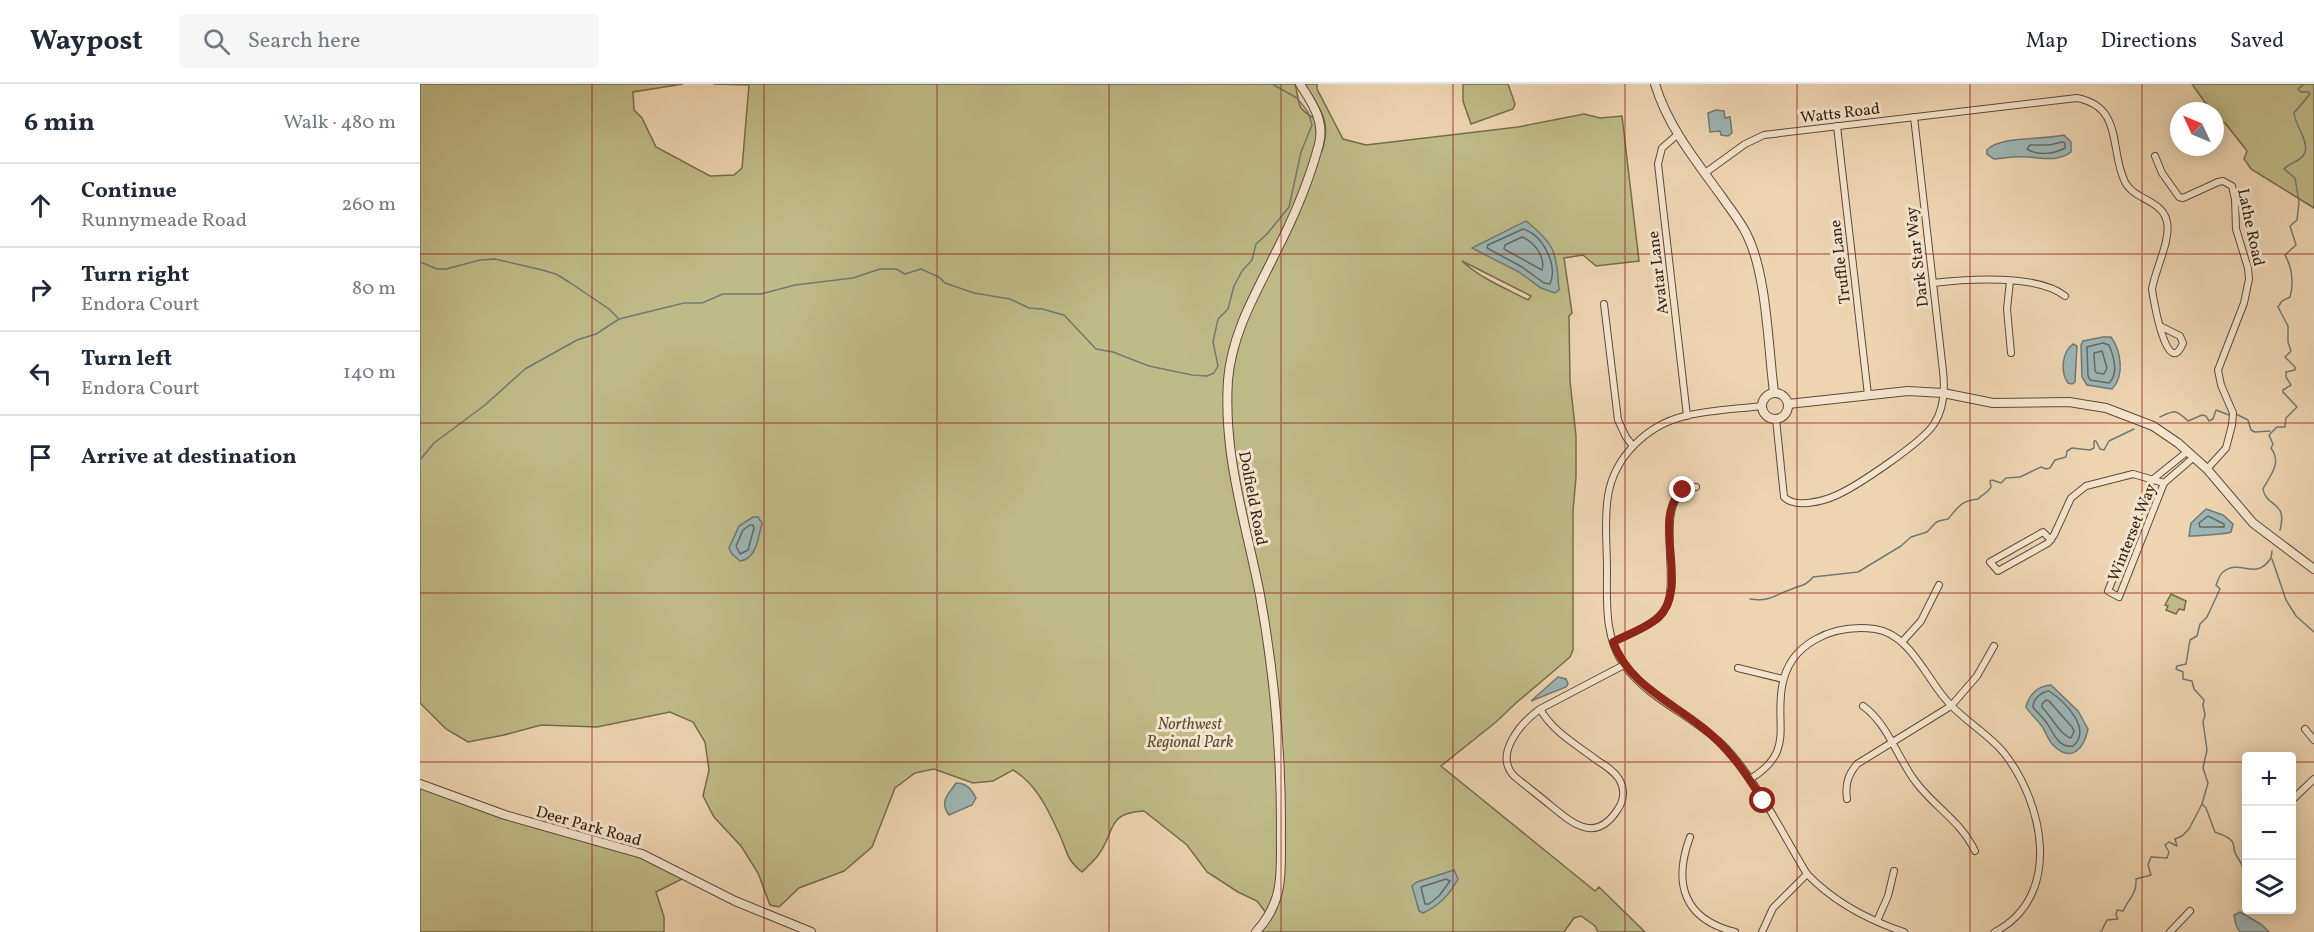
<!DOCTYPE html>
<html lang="en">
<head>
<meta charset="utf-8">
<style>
  :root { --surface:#fff; --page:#f6f6f7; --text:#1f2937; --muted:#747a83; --line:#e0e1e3 }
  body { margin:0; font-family:Vollkorn,serif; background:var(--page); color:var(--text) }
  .controls { position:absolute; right:18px; bottom:18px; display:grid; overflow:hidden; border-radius:6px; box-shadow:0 3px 15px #0003 }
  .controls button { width:54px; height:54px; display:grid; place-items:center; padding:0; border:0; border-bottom:2px solid var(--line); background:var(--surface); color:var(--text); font:30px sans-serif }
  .compass { position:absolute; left:1750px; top:18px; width:54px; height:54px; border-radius:50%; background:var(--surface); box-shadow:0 3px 15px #0003; rotate:314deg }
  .stop { position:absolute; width:18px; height:18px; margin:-14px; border:4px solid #8f2418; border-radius:50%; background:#fff }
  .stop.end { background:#8f2418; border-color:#fff; box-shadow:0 2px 6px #0008 }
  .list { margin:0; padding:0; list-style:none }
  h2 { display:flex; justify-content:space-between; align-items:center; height:78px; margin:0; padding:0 24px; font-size:26px }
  h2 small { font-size:20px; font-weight:400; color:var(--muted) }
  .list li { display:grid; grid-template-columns:39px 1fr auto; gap:18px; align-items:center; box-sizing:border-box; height:84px; padding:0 24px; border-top:2px solid var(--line) }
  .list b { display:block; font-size:22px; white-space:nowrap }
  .list p { margin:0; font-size:20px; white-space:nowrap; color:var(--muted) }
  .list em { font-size:20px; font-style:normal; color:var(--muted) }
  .icon { flex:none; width:33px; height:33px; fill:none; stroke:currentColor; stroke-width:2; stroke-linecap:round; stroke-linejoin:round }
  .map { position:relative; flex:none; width:1894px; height:848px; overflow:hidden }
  header { display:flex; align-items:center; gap:36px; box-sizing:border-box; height:84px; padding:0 30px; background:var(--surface); border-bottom:2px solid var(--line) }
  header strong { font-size:28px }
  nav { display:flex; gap:33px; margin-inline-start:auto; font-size:21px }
  .search { width:420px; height:54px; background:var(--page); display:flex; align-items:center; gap:15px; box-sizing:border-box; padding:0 21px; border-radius:6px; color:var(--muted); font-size:22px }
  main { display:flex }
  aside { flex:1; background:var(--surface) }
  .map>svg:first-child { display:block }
</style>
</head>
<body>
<header>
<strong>Waypost</strong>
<div class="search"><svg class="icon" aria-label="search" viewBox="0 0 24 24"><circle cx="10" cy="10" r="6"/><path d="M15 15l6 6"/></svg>Search here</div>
<nav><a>Map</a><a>Directions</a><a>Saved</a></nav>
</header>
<main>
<aside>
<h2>6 min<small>Walk · 480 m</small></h2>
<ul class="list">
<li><svg class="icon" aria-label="ahead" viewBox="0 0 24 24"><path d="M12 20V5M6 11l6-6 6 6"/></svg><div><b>Continue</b><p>Runnymeade Road</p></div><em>260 m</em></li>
<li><svg class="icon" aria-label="right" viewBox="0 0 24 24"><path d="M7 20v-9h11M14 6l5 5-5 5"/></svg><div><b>Turn right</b><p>Endora Court</p></div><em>80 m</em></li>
<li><svg class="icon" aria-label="left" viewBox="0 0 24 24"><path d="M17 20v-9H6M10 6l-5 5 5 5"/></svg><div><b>Turn left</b><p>Endora Court</p></div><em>140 m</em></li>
<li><svg class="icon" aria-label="arrive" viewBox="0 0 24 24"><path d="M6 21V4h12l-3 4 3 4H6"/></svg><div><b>Arrive at destination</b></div></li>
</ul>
</aside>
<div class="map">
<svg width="1894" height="848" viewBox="0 0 1894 848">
  <rect width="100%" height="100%" fill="#eed5b2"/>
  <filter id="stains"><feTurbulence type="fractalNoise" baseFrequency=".00333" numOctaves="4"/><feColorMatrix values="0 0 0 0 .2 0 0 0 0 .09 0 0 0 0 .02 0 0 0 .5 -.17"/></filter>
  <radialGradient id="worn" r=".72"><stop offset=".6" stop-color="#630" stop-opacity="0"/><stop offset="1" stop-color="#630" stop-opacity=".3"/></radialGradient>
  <g fill="#bfbb88" stroke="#776d4c" stroke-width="1.5" fill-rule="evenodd">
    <path d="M0 0H263L213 8 214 26 222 34 236 63 290 92 314 91 322 84 329 1 293 0H875C881 21 874 22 895 35L897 54 893 68 902 67C912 36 900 26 885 0H897V5L923 55 946 61 1098 43 1164 30 1180 34 1202 32 1219 177 1176 182 1163 171 1144 174 1152 229 1149 232 1150 297 1156 352V393L1153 427V566L1150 573 1142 580 1096 619 1076 638 1021 682 1175 807 1179 803 1225 848H1178L1175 842 1161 832 1154 834 1144 848H839L855 827 849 823 847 830 837 817 818 808 787 788 767 761 724 727C686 729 696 746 679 770 674 777 668 782 662 788 647 776 648 770 641 754 629 728 618 701 593 686L573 697 553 699 514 685 495 689 475 704 452 763 424 787 379 804 359 823 350 821 338 789 321 762 294 733 283 712 289 686 285 658 273 638 250 628 177 643 121 641 84 651 48 658 26 645 0 619ZM1042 177 1111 212 1108 216C1087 205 1060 194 1042 177Z"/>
    <path d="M1043 0H1088L1095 20 1093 25 1051 40 1043 17Z"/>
    <path d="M1772 0H1894V124L1831 85 1824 75 1827 67 1805 39 1798 38 1795 33V27H1791Z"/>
    <path d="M1751 510 1766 517 1764 526 1759 525 1756 530 1746 526 1748 522 1745 521Z"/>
    <path d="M0 703 69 729 226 774 264 794 236 808 244 833V848H0Z"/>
  </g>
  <g fill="#9db6b6" stroke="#717a74" stroke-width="1.5">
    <path d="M1296 26 1304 27 1305 34 1310 33 1312 49 1308 52 1301 51 1300 47 1290 48 1288 29Z"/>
    <path d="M1644 51 1651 58V68C1638 78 1623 74 1608 73 1597 72 1585 74 1574 75L1567 70V66C1579 52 1624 56 1644 51Z"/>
    <path d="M1106 137C1136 161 1136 168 1139 206L1135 209 1121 204 1099 188 1052 164Z"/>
    <path d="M1683 253H1691C1701 267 1705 292 1692 305L1667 301 1662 293 1661 261 1663 257Z"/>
    <path d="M1653 260 1657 262 1655 298 1652 300 1648 299C1640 288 1642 268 1653 260Z"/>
    <path d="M1786 425 1803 431 1813 440 1811 448C1807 450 1777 452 1769 452L1771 439Z"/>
    <path d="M333 433H338L342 439C338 453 337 475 320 477L312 470 309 464 319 442Z"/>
    <path d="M1138 593 1146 595 1148 600 1146 603 1111 617Z"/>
    <path d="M1631 601 1658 627 1668 645C1664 664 1652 680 1633 661 1627 655 1626 647 1621 641 1616 634 1610 630 1606 623 1609 610 1618 602 1631 601Z"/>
    <path d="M536 699C547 699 551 705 556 714L552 721 529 731C519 717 528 711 536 699Z"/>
    <path d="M1034 786 1038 795C1030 810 1019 822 1003 829L999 827 992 802 997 798Z"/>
    <path d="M1820 828 1841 840 1849 848H1820L1816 841 1814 831Z"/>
  </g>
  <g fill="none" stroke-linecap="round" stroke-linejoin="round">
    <g stroke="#666a64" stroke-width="1.5">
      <path d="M1642 58 1645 59V64C1634 70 1618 72 1607 65L1610 61H1629Z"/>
      <path d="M1103 145C1123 151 1138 181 1130 200L1124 199 1102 183 1067 164 1068 161Z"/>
      <path d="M1102 153C1114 158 1126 173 1122 186L1084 165 1085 161Z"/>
      <path d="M1683 259 1689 261C1694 273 1699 290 1689 299L1670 296 1668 292 1667 263Z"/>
      <path d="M1682 267 1687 284 1684 290 1677 289 1675 287 1674 269Z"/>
      <path d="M1788 432 1804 440V443H1780L1779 439Z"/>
      <path d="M330 441H333L334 444 328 466 320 470 316 462 323 446Z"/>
      <path d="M1629 607C1644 617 1673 645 1653 662 1637 664 1634 648 1626 638 1622 632 1617 629 1613 623 1613 615 1621 608 1629 607Z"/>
      <path d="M1626 616 1629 617 1652 643 1654 647 1651 654C1641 652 1631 632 1622 623V620Z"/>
      <path d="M1026 795 1030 797 1019 812 1009 820H1005L1001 803Z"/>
    </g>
    <g stroke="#717a74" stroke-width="1.5">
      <path d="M0 178 17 185H26L60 176 75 175 122 186 136 190 149 198 189 225 199 235"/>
      <path d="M1816 330 1828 336 1831 346 1835 348 1850 347"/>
      <path d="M1740 333C1755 326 1756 325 1768 337L1782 331 1786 332 1789 337 1793 335 1796 326 1809 331"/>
      <path d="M0 376 14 359 65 321 105 285 157 256 176 250 199 235 264 219H282L303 210H341L375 201 433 194 460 185H476L485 190 501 185 519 193 525 199 554 209 590 215 609 224 622 225 644 231 676 265 693 268 729 282 772 291 787 292 794 289 798 282 793 258 798 235 808 225 814 202 822 187 832 176 836 160 847 150 869 123 881 68 892 41 888 28 877 14 852 0"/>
      <path d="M1860 446C1868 416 1846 424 1843 405 1851 390 1862 379 1851 364L1853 360 1849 351 1857 343H1865L1866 334 1877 323 1863 308V306L1871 301 1866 293V288L1875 286V283L1865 273 1871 267 1868 258V242L1858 223 1862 217 1870 213C1874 199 1872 183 1865 171L1876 161 1870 142 1877 136 1879 118 1875 94 1864 85C1868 80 1878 78 1883 72 1892 60 1875 42 1874 29L1890 10 1889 8H1881L1878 5 1884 0"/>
      <path d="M1852 475 1866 516 1876 532 1894 548"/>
      <path d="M1330 515C1351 518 1354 511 1372 505 1381 501 1386 502 1393 493L1438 488 1481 462 1491 453 1507 448C1518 437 1513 438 1528 435 1539 422 1541 417 1558 415 1562 410 1568 409 1571 403L1570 397 1572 396 1581 399 1586 394 1600 393 1621 383 1626 385 1630 384 1635 376 1646 373 1647 367 1652 364 1670 366 1674 364V357H1676L1680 365 1684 366 1689 357 1714 345"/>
      <path d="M1782 720 1786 724 1795 748C1800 750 1808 752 1812 757 1815 761 1813 766 1816 771 1822 780 1825 785 1826 797"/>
      <path d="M1826 815V812"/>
      <path d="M1681 848 1687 836 1698 835 1696 831 1697 826 1703 827C1709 814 1717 810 1716 795L1731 791 1728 781 1731 773 1747 774 1749 768 1745 761 1749 758 1757 762 1755 755 1762 752 1769 745 1782 720 1788 699 1783 684 1787 666 1783 638 1785 631 1783 621 1784 616 1774 605 1772 597 1763 595V588L1756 585 1757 582 1766 580 1770 556 1777 552 1780 540 1787 533 1800 505 1796 501C1798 497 1799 491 1803 488 1821 474 1835 498 1851 474L1852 467"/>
    </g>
    <g stroke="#5f4c39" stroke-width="8">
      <g id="minor">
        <path d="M1417 42 1448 311"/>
        <path d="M1257 51 1242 64 1238 80 1267 332"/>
        <path d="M1735 72 1742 89 1759 113 1763 114 1798 98 1803 97 1812 102 1815 115 1816 145 1828 184 1829 195 1824 219 1798 286 1801 301 1813 329 1812 341 1806 364 1787 385"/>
        <path d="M1285 89 1325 60 1344 51 1657 14C1704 23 1689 66 1705 98 1714 116 1743 116 1747 138 1751 156 1735 186 1732 205 1733 213 1747 298 1763 259L1760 252 1740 242"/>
        <path d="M1590 197 1587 225 1591 269"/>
        <path d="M1513 199C1546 195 1618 190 1645 212"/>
        <path d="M1184 220 1198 336 1206 353 1213 362"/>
        <path d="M1342 322C1317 325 1290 326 1265 332 1227 341 1194 373 1188 412 1184 436 1187 461 1187 485 1187 517 1184 553 1204 581 1229 616 1276 633 1306 664 1337 697 1363 751 1387 790 1414 818 1448 836 1484 848"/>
        <path d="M1356 335 1364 413C1375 425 1404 417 1417 411 1437 402 1503 358 1514 340 1524 325 1525 305 1523 287L1494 33"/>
        <path d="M1768 367 1732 396 1688 507 1699 513 1744 399 1774 373"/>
        <path d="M1631 456 1623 448 1570 478 1578 487 1628 459 1634 451 1651 414 1666 402 1713 390 1744 399"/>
        <path d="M1193 558C1210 549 1237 541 1246 523 1262 493 1229 408 1276 403"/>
        <path d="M1482 558 1501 537 1519 501"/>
        <path d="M1318 584 1363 595"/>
        <path d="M1443 622C1468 640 1477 673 1495 697 1515 724 1540 736 1555 767"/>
        <path d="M1120 625C1134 649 1157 661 1178 677 1186 682 1194 687 1199 695 1205 705 1204 716 1198 725 1176 760 1153 740 1130 721 1118 711 1106 702 1094 692 1073 670 1102 638 1120 625L1204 581"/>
        <path d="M1885 645 1894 656"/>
        <path d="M1330 695C1375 668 1355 643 1362 603 1369 558 1414 540 1455 545 1490 550 1506 594 1527 617 1544 637 1568 649 1584 669 1624 720 1643 812 1575 848"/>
        <path d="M1427 715C1425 700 1428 691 1437 680L1531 622 1557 592 1574 562"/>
        <path d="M1872 716 1894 695"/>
        <path d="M1270 753C1253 799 1263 835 1315 848"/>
        <path d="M1457 837 1468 812 1474 787"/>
        <path d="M1342 848 1353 824 1387 790"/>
        <path d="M1750 848 1770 827"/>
      </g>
    </g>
    <g stroke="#5f4c39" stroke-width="10">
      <g id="tertiary">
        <path d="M1235 0C1248 43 1276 77 1302 113 1311 126 1321 138 1327 151 1347 191 1348 263 1354 308"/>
        <circle cx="1355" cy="322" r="13"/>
        <path d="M1368 320 1488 307 1523 309 1573 319 1649 318 1686 324 1733 342 1758 359 1787 385 1833 439 1894 485"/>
        <path d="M0 700 85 731 222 770 315 817 391 848"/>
        <path d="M836 848C867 814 860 784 861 741 861 664 854 588 840 511 826 439 803 372 808 296 812 249 835 211 855 170 873 135 889 98 899 60 905 37 892 19 880 0"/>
      </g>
    </g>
    <use href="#minor" stroke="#f4e4cd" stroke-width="6"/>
    <use href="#tertiary" stroke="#f4e4cd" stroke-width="8"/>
  </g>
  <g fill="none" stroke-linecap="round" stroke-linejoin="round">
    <path stroke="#8f2418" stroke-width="8" d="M1263 406C1229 433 1272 503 1238 534 1226 544 1207 551 1193 558 1209 600 1248 616 1282 643 1308 663 1326 689 1343 717"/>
  </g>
  <path fill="none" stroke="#8f2418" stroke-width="1.5" stroke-opacity="0.55" d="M172 0V848M344 0V848M517 0V848M689 0V848M861 0V848M1033 0V848M1205 0V848M1377 0V848M1550 0V848M1722 0V848M0 170H1894M0 339H1894M0 509H1894M0 678H1826M1872 678H1894"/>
  <g text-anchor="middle" stroke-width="6" stroke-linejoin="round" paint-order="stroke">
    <g font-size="16" fill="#2f1f11" stroke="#f4e4cd">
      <text transform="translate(1420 28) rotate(-7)" y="6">Watts Road</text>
      <text transform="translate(1832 143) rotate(78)" y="6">Lathe Road</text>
      <text transform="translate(1496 173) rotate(-97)" y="6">Dark Star Way</text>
      <text transform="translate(1419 178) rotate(-97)" y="6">Truffle Lane</text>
      <text transform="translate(1237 189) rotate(-97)" y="6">Avatar Lane</text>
      <text transform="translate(834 414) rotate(79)" y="6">Dolfield Road</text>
      <text transform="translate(1711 448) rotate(-68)" y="6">Winterset Way</text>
      <text transform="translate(169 741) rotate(16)" y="6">Deer Park Road</text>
    </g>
    <g font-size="16" font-style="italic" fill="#5a4e35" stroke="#f4e4cd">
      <text x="770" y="645">Northwest<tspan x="770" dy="18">Regional Park</tspan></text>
    </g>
  </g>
  <rect width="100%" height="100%" filter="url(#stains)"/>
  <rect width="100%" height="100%" fill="url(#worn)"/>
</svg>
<div class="controls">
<button>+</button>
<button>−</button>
<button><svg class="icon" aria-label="layers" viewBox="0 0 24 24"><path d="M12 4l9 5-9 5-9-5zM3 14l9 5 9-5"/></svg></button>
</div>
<svg class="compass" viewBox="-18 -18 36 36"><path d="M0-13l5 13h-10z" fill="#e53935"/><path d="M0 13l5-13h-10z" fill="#747a83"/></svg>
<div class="stop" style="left:1343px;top:717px"></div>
<div class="stop end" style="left:1263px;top:406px"></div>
</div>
</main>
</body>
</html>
